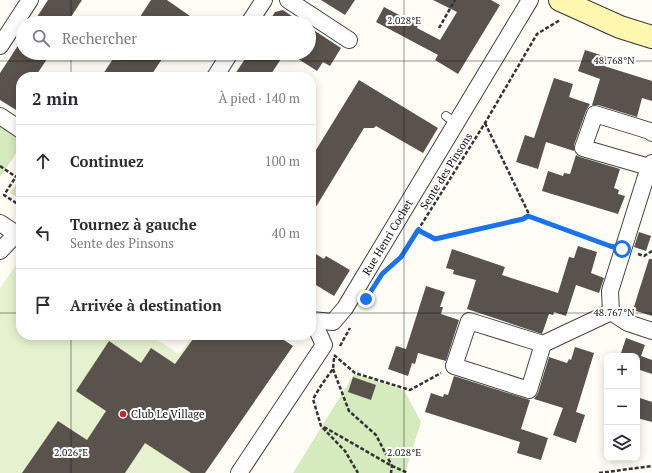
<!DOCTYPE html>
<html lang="fr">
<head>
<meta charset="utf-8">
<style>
  :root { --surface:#fff; --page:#f2f2f3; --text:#2b2b33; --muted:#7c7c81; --line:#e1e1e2 }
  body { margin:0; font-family:"PT Serif",serif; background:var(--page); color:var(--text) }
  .controls { position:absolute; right:12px; bottom:12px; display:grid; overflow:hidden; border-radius:8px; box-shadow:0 2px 10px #0003 }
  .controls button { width:36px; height:36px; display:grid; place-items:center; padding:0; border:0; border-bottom:1px solid var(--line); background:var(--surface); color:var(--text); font:20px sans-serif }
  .stop { position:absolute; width:12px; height:12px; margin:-9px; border:3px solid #1a73e8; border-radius:50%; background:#fff }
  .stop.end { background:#1a73e8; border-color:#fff; box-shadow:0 1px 4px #0008 }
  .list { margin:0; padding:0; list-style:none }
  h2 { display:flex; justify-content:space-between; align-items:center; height:52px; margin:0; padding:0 16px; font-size:17px }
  h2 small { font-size:13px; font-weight:400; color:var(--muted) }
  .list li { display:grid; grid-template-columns:26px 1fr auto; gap:12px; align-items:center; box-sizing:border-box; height:72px; padding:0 16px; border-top:1px solid var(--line) }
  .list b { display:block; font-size:15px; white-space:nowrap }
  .list p { margin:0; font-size:13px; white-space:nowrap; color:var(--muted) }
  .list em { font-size:13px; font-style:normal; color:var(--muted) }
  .icon { flex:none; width:22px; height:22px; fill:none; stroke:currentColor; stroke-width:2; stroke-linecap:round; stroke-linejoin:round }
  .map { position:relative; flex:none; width:652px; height:473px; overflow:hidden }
  .search { position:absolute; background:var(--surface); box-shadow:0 2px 10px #0003; left:16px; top:16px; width:300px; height:44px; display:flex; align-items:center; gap:10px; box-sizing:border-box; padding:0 14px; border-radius:22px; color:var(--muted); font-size:15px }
  .panel { position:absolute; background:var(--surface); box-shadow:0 2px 10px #0003; left:16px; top:72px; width:300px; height:268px; border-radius:16px }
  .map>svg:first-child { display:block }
</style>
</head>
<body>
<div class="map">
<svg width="652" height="473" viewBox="0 0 652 473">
  <rect width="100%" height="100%" fill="#fffdf5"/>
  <g fill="#d5ebbd">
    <path d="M0 126 21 141V146L0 177Z"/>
    <path d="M21 177V200L10 193Z"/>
    <path d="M354 374 404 390 421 422 405 473H293Z"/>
  </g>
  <path fill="#e6f2cf" d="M21 258V335H150L179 354 194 335H276L293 346 205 473H0V288Z"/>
  <g fill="#5a524d">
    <path d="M48 0H82L67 23H33Z"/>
    <path d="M151 0H167L190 16 186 23H136Z"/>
    <path d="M321 0H355L345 15Z"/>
    <path d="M433 0H491L500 5 458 74 435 60 438 55 376 22 384 7 418 25 417 28 440 40 457 12Z"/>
    <path d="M283 10 302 23H268L275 12Z"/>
    <path d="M309 27 341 48 330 66 323 62 317 71 289 53H309Z"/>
    <path d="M23 38V53H51L35 77H21V113L0 100V73Z"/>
    <path d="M585 50 607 57 604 66 652 81V101L642 98 637 117 598 105H592L600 79 578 71Z"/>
    <path d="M117 53H166L150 77H101Z"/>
    <path d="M249 53H285L269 77H233Z"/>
    <path d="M554 78 573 84 569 97 590 104 586 111 574 145V151L546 142 538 169 516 162 525 135 534 138Z"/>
    <path d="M359 80 438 128 423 153 376 126 374 128H364L311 215V158Z"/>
    <path d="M576 155 580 157 620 169 614 188 619 190 618 194 625 196 618 214 542 191 548 171 563 176 564 173 570 174Z"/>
    <path d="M639 232 651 236 646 251 634 247Z"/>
    <path d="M578 246 597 252 591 273 604 278 599 293 576 285 566 316 554 312 553 315 549 314 542 334 467 309 476 280 453 274 454 270 446 268 452 249 505 267 502 275 558 293 569 257 574 258Z"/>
    <path d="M311 251 324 259 326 256 350 270 334 296 311 282Z"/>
    <path d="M649 259H652V316L633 310Z"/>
    <path d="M426 286 445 292 440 307H443L441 314 459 320 446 361 418 353 415 364 412 363 408 376 388 369 396 346 406 349Z"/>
    <path d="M196 335H276L293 346 205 473H191L145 443 125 473H22L58 421 87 440 106 411 76 391 109 341 141 363 151 348 175 364Z"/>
    <path d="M626 338 645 345 641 356 652 360V374L637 369V356H620Z"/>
    <path d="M575 347 594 353 576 412 585 415 576 443 553 435 563 408 534 399 538 393 549 357 567 363 569 359 571 360Z"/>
    <path d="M454 376 530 400 521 429 548 438 541 460 517 453 520 442 425 412 431 393 443 397 444 394 448 395Z"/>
    <path d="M353 377 376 385 371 400 348 392Z"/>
    <path d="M637 397 652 402V422L637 418Z"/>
  </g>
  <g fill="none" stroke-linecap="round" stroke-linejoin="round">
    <g stroke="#444" stroke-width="10">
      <path id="lane" d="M446 116 456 123"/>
    </g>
    <g stroke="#444" stroke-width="18">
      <g id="street">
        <path d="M288 0 349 40"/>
        <path d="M249 23 264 0"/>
        <path d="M0 46 30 0"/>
        <path d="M215 77 230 53"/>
        <path d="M0 116 21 130"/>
        <path d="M652 163 649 167 610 291 611 312 628 323 652 331"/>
        <path d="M649 167 583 148 595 114 650 131 652 133"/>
        <path d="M0 223 21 237"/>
        <path d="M0 251 16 234"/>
        <path id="s1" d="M311 320 333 322 345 308 530 0"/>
        <path d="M543 344 529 390 454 366 469 321 543 344 611 312"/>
        <path d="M239 473 324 345 313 321"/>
      </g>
    </g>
    <g stroke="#333" stroke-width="24">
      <path id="secondary" d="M560 0 620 27 652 37"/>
    </g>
    <g stroke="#333" stroke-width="2.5" stroke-dasharray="4 2" stroke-linecap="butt">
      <path d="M439 28 455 0"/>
      <path d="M485 123 528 212V216"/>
      <path d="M0 166 16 177"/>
      <path d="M21 169 4 195 21 206"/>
      <path d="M528 216 610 246"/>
      <path d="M418 230 435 239 523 219 528 216"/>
      <path d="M638 254 644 256 652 251"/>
      <path d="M388 268 401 257 418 230 485 123 537 34 560 20"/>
      <path d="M340 346 350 328"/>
      <path d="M334 355 355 373 410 390 441 373"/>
      <path d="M334 358 333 369 322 384 313 399 321 426 345 451 358 473"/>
      <path d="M333 369 349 411 376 435 392 466 391 473"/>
      <path d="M324 427 392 466 408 473"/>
      <path d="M599 473 652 466"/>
    </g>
    <use href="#lane" stroke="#fff" stroke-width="8"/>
    <use href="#street" stroke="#fff" stroke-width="16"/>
    <use href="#secondary" stroke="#fff6b0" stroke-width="22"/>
  </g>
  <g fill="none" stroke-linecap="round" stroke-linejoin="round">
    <path stroke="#1a73e8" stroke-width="5" d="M366 299 382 274 401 257 418 230 435 239 523 219 528 216 610 246 622 249"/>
  </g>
  <path fill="none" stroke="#111" stroke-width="1" stroke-opacity="0.45" d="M71 0V23M404 0V473M71 53V77M0 61H652M0 313H21M311 313H652M71 335V473"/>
  <circle fill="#c4262e" stroke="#fff" stroke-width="1.5" cx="123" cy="414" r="4"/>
  <g text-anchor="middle" stroke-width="4" stroke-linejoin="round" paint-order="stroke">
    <g font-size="11" fill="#111" stroke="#fff">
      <text transform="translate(446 171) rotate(-58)" y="4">Sente des Pinsons</text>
      <text dy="4" stroke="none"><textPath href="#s1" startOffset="123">Rue Henri Cochet</textPath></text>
    </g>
    <g font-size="11" fill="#111" stroke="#fff" text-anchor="start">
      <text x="131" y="418">Club Le Village</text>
    </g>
  </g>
  <g font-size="10" text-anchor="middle" fill="#111" stroke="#fff" stroke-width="4" stroke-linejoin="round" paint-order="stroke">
    <text x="404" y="24">2.028°E</text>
    <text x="614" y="64">48.768°N</text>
    <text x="614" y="316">48.767°N</text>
    <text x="71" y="456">2.026°E</text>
    <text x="404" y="456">2.028°E</text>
  </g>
</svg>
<div class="controls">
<button>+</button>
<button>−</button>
<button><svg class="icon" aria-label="layers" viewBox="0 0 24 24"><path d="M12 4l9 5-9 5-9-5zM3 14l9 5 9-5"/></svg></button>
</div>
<div class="stop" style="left:622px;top:249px"></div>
<div class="stop end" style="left:366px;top:299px"></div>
<div class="search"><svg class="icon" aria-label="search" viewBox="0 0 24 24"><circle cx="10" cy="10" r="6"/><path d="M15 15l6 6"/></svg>Rechercher</div>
<section class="panel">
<h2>2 min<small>À pied · 140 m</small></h2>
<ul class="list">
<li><svg class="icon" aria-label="ahead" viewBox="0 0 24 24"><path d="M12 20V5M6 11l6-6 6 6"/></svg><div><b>Continuez</b></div><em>100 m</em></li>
<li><svg class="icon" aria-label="left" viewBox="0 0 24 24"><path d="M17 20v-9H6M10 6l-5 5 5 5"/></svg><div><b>Tournez à gauche</b><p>Sente des Pinsons</p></div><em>40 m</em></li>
<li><svg class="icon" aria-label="arrive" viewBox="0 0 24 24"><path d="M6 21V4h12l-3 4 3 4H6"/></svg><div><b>Arrivée à destination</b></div></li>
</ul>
</section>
</div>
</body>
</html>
